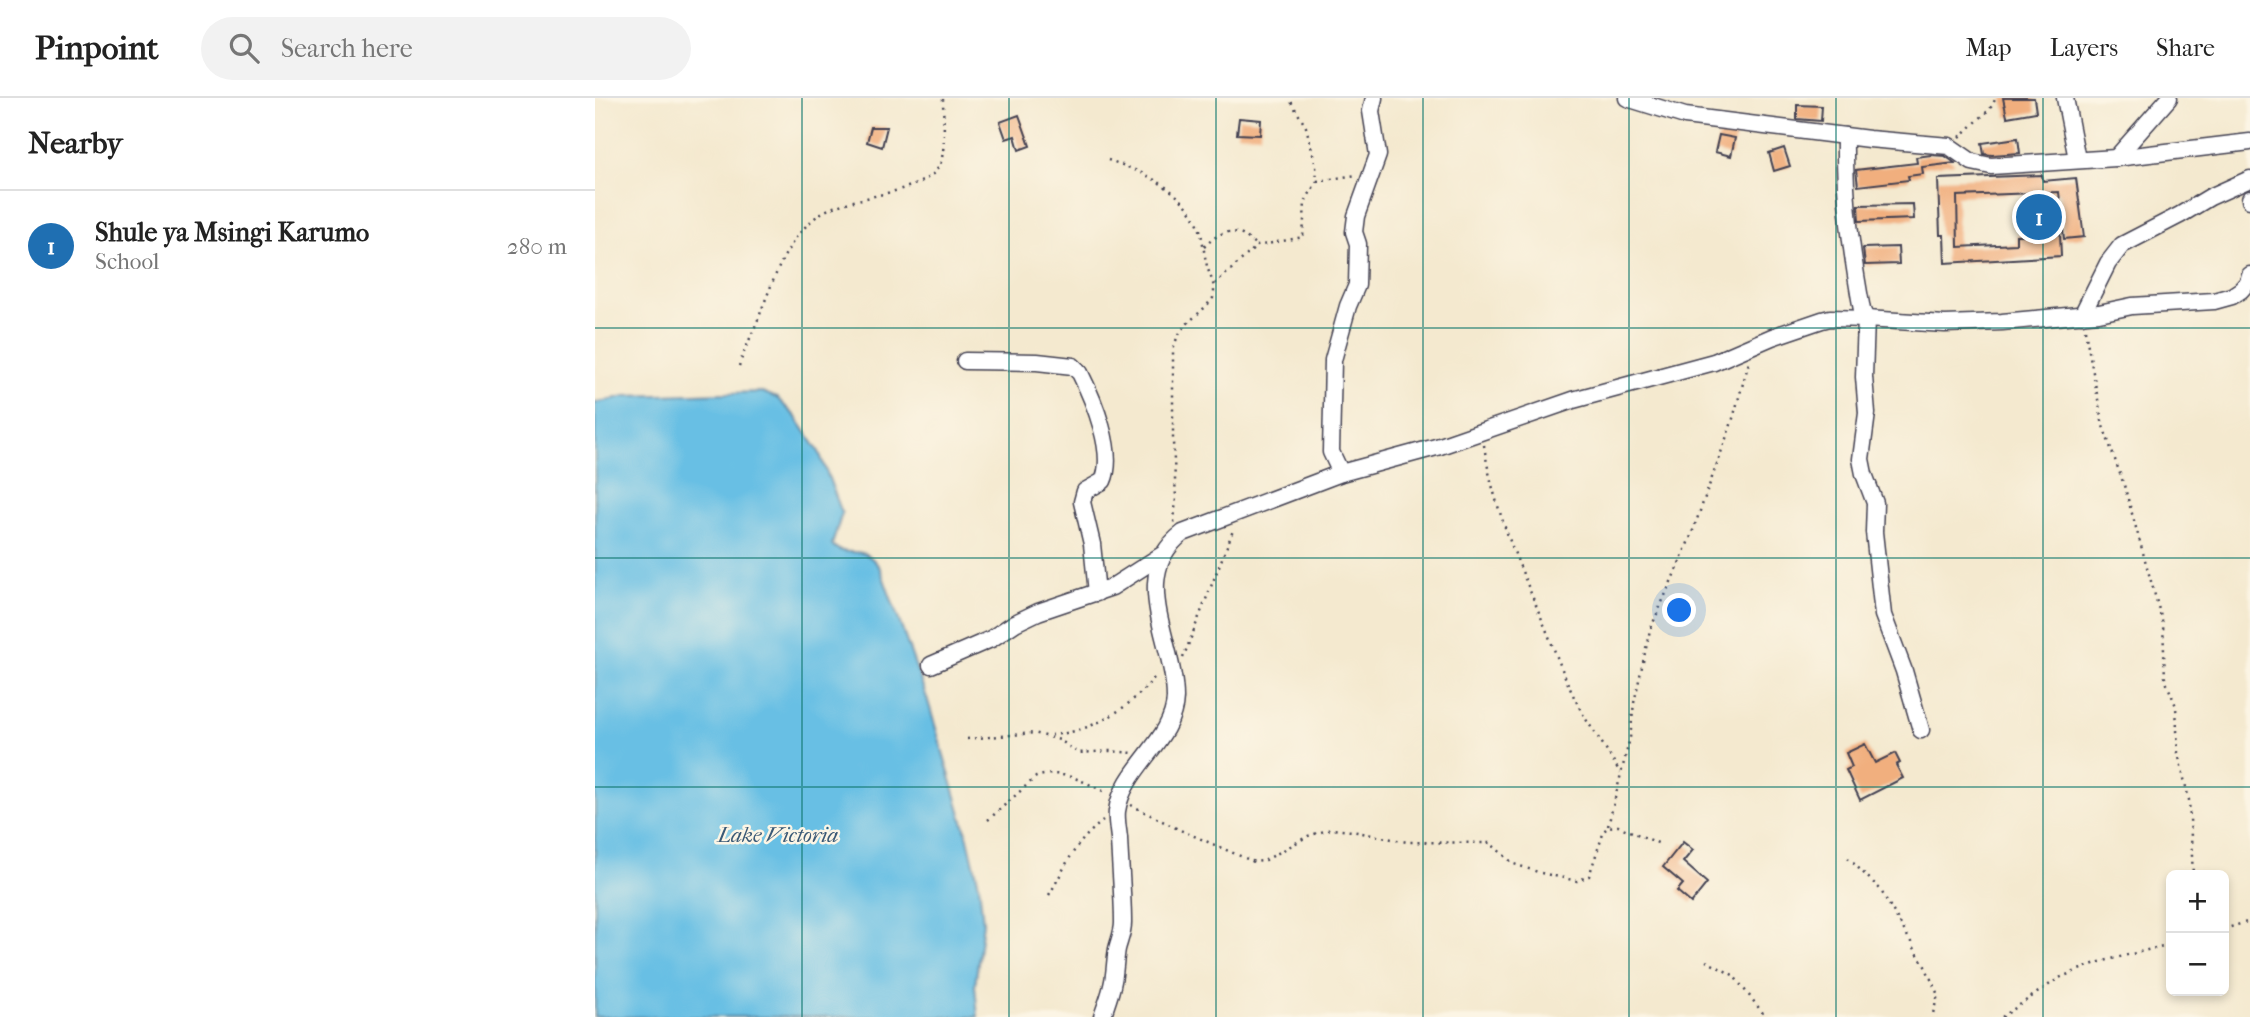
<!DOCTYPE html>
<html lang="en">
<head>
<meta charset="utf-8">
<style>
  :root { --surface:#fff; --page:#f2f2f2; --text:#222; --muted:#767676; --line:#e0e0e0; --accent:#1f6fb2 }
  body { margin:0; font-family:"IM FELL French Canon",serif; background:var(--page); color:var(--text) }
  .controls { position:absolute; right:21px; bottom:21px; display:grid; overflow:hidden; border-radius:10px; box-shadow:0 4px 10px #0003 }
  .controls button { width:63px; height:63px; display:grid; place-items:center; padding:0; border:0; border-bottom:2px solid var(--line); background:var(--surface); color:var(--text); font:35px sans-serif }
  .you { position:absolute; left:1085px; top:513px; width:24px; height:24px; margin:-18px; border:5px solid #fff; border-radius:50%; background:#1a73e8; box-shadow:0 0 0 10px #1a73e833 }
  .badge { display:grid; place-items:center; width:46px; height:46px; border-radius:50%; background:var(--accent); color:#fff; font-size:23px; font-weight:700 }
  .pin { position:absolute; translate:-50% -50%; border:4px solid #fff; box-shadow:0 2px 7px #0006 }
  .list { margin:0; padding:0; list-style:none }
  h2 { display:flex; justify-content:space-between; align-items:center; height:91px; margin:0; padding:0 28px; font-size:30px }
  h2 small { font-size:23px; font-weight:400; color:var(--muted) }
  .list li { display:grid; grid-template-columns:46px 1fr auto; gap:21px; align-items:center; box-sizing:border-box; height:112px; padding:0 28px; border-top:2px solid var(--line) }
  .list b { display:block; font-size:26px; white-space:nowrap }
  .list p { margin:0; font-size:23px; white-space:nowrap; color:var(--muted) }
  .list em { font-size:23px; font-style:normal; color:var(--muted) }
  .icon { flex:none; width:38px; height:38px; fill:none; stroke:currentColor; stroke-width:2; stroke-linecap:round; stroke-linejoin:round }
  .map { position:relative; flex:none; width:1655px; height:919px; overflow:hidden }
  header { display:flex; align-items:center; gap:42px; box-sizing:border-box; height:98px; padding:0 35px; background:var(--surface); border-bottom:2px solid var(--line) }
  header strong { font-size:33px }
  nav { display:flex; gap:38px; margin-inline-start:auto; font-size:24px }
  .search { width:490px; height:63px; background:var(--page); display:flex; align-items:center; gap:18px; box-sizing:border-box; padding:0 24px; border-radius:38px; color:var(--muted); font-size:26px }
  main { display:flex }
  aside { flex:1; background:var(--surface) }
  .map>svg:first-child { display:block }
</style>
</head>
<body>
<header>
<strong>Pinpoint</strong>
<div class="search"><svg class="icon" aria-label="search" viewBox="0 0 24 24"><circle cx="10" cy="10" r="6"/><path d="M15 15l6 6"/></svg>Search here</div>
<nav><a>Map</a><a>Layers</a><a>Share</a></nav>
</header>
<main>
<aside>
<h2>Nearby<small></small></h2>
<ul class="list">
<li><span class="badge">1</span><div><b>Shule ya Msingi Karumo</b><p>School</p></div><em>280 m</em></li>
</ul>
</aside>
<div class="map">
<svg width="1655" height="919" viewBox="0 0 1655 919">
  <rect width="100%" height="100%" fill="#fcf5e5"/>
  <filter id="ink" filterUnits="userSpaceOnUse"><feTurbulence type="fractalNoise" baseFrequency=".0143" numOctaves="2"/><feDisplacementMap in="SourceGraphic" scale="14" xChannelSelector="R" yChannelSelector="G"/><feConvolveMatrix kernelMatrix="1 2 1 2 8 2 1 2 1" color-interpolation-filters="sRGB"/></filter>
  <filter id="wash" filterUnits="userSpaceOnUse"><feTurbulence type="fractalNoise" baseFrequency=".00686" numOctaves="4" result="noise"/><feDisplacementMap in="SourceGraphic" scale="28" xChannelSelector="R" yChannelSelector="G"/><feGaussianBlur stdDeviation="1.57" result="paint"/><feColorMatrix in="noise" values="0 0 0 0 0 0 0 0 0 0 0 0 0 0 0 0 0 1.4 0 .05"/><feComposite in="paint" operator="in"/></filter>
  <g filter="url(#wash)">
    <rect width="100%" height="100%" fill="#f4e9cf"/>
    <path fill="#67bfe4" stroke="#447090" stroke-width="2" d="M167 294 182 300 200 318 224 354 247 415 237 447C254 463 266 442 285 470L333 603 373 740 384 787 388 824 380 888 383 919H0V305L30 298Z"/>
    <g id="blocks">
      <g fill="#f1af7e">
        <path d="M1408 0H1439L1441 14 1412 19Z"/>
        <path d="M1202 7 1227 8 1226 23 1202 21Z"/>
        <path d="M424 17 435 48 424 52 420 38 411 41 405 24Z"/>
        <path d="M644 20 666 22 665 37 642 36Z"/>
        <path d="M276 29H292L287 49 272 44Z"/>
        <path d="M1124 37 1140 40 1136 58 1120 54Z"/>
        <path d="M1423 40 1425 55 1397 57 1389 56 1387 45Z"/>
        <path d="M1189 50 1195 68 1179 73 1174 55Z"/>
        <path d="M1336 57 1350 58 1360 65 1327 69 1328 76 1313 78 1314 82 1263 88 1261 72 1322 65 1321 59Z"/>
        <path d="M1447 77 1448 83 1481 80 1489 139 1469 141 1464 94 1362 98 1363 149 1421 146V137L1465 136 1466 158 1350 165 1349 137H1345L1343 81Z"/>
        <path d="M1318 106 1319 121 1264 123 1263 107Z"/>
        <path d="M1303 149 1304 166 1270 167 1268 150Z"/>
        <path d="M1270 646 1280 665 1300 655 1305 665 1301 667 1308 680 1265 702 1251 672 1257 669 1251 655Z"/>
        <path d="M1088 744 1098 752 1088 764 1112 785 1096 805 1082 793 1088 786 1068 769Z"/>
      </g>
    </g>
  </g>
  <g filter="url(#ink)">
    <use href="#blocks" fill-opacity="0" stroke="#424051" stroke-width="2"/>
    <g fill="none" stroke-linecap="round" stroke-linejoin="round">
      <g stroke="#424051" stroke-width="19">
        <g id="minor">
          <path d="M1032 0 1090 18 1274 41 1354 48 1377 64 1396 68 1521 60 1655 44"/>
          <path d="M1470 0 1482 61"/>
          <path d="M1250 38C1249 100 1256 152 1267 212L1271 221 1269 279 1272 315 1266 361 1269 376 1280 405 1279 434 1288 517 1309 573 1326 632"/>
          <path d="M1521 60 1574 0"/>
          <path d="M1655 101V102"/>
          <path d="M1487 217 1513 165 1527 147 1585 117 1615 99 1655 81"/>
          <path d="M370 263 442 264 478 268 485 275C498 301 521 355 508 383L490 393 487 404 497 446 502 495"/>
          <path d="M746 375 736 354 738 262 753 208 762 187 763 146 759 134 761 118 783 57 776 13 779 0"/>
          <path d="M336 567 396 541 420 525 443 514 517 489 567 457"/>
          <path d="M507 919C511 907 516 895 518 883 520 873 520 862 522 851 524 843 528 834 528 825 528 797 525 768 524 740 523 731 521 721 522 713 528 670 579 642 580 600 580 544 532 477 588 435L746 375 845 348 978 302 1119 264 1177 239 1227 222 1235 220 1271 221 1350 226 1407 224 1504 215 1537 208 1619 203 1637 198 1646 192 1653 184 1655 177"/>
        </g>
      </g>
      <g stroke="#424051" stroke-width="2.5" stroke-dasharray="2 5" stroke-linecap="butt">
        <path d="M1365 39 1395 11 1401 0"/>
        <path d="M513 62C547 73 587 91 603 126 608 138 608 151 611 163 613 177 622 186 618 200 602 221 585 224 578 252V344L581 400 579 425"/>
        <path d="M722 83 762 77"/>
        <path d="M609 149C629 129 641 129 662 148"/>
        <path d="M620 186 662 148 708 139 710 104 722 83 721 68 711 29 694 0"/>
        <path d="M1490 232 1508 328 1529 387 1568 526 1570 581 1581 608 1583 655 1594 702 1598 777"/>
        <path d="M144 268C151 247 161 229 168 208 182 174 191 143 222 118 249 96 335 98 346 64 351 45 348 20 348 0"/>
        <path d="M889 347C898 410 924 466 948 524 962 557 974 595 994 626 1005 642 1016 658 1025 675"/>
        <path d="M588 560 639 430"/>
        <path d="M456 637C498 634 536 610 562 576"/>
        <path d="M372 641 439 635 465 642 483 655 515 653 538 655"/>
        <path d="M536 707 583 731 659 764 669 763 713 738 736 731 757 733 812 744 895 745 919 766 946 775 982 783 994 778 1009 733 1013 729 1023 728 1065 746"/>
        <path d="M393 722 441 679C467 670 489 684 512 695"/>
        <path d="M1013 728 1035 640 1039 605 1055 532 1096 438 1137 324 1154 264"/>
        <path d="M1253 760 1285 791 1331 870 1343 897 1337 919"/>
        <path d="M454 797C473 765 477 747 508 723"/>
        <path d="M1629 831 1655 823"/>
        <path d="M1111 863 1138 877 1171 919"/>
        <path d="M1407 919 1464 880 1501 865 1576 846"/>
      </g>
      <use href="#minor" stroke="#fff" stroke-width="16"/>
    </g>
  </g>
  <path fill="none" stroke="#0f766e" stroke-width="2" stroke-opacity="0.55" d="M207 0V919M414 0V919M621 0V919M828 0V919M1034 0V919M1241 0V919M1448 0V919M0 230H1655M0 460H1655M0 689H1655"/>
  <g text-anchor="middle" stroke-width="5" stroke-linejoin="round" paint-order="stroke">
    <g font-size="21" font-style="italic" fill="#3a5976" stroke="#fcf5e5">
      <text x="183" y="744">Lake Victoria</text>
    </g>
  </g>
</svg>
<div class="controls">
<button>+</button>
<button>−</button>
</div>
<div class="you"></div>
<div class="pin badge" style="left:1444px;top:119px">1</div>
</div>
</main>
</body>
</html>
